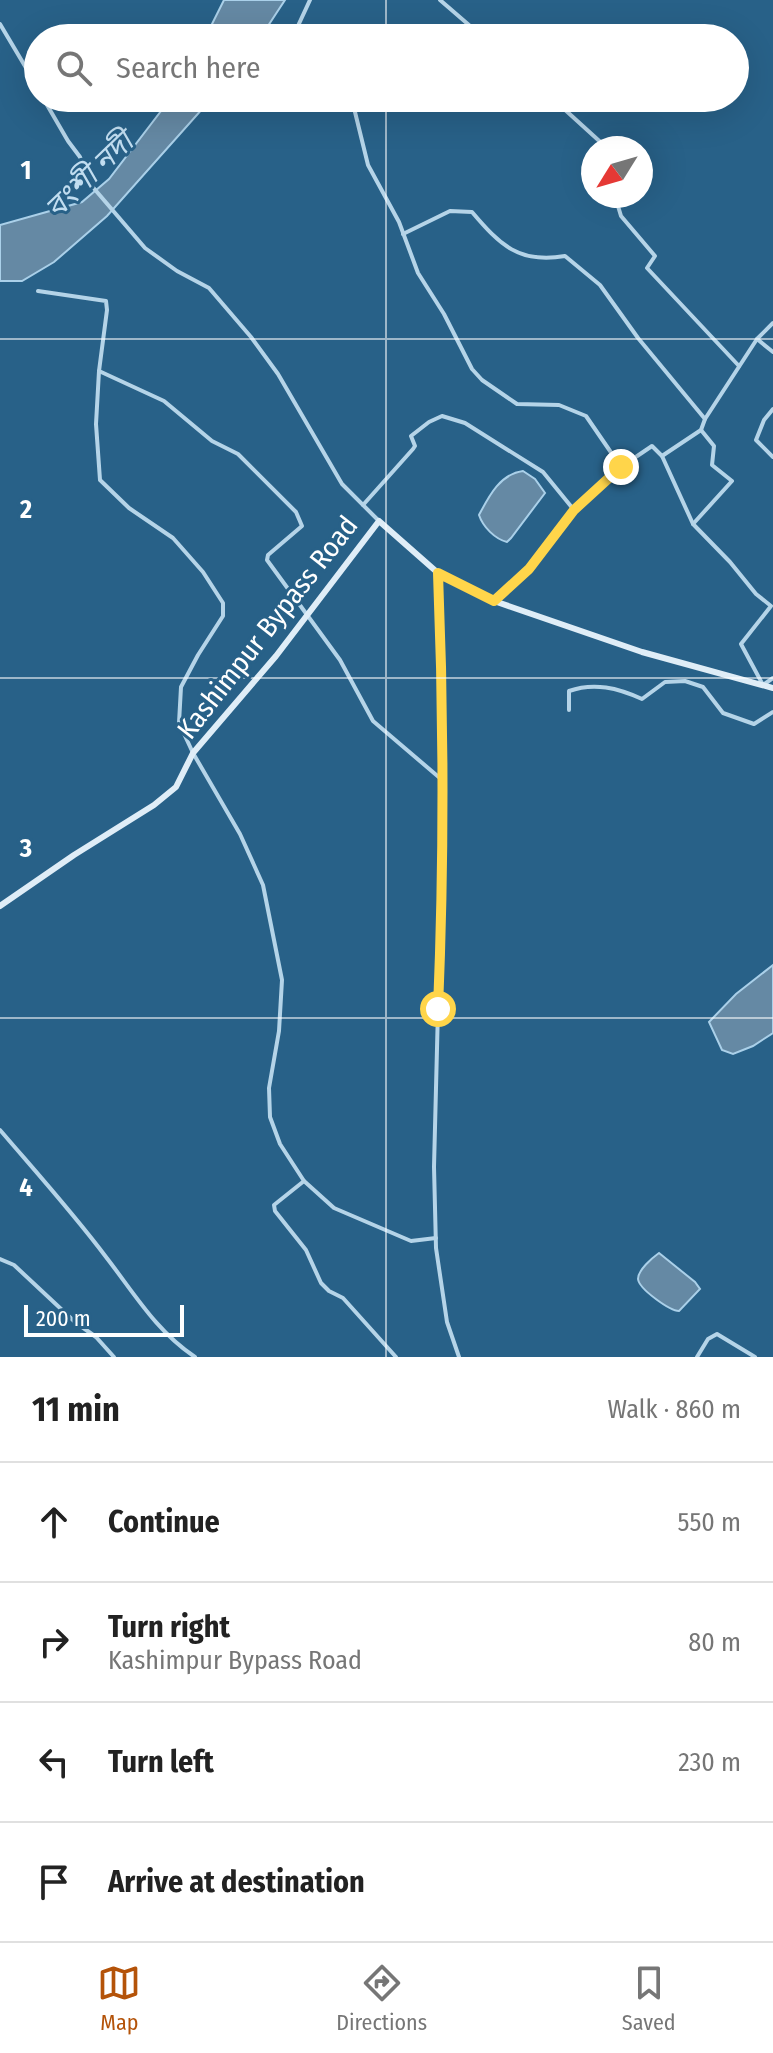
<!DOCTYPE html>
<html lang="en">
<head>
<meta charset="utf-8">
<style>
  :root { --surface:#fff; --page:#f2f2f2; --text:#222; --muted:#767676; --line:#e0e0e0; --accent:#b45309 }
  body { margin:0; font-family:"Fira Sans Condensed","Noto Sans Bengali",sans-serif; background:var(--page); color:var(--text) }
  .compass { position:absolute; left:581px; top:136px; width:72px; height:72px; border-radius:50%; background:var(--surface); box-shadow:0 8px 32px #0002; rotate:233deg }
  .scale { position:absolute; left:24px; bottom:20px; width:160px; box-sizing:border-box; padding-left:8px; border:4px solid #fff; border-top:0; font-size:22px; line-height:28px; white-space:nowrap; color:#fff; -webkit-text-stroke:6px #286188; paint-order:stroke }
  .stop { position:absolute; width:24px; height:24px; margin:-18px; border:6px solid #ffd54a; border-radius:50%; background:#fff }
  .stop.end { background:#ffd54a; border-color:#fff; box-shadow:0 2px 8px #0008 }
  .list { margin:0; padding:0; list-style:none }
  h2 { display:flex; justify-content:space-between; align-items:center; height:104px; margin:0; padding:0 32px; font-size:34px }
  h2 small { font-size:26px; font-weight:400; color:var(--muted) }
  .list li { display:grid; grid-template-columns:52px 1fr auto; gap:24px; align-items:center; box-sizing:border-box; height:120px; padding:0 32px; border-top:2px solid var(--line) }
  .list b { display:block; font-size:30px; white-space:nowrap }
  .list p { margin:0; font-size:26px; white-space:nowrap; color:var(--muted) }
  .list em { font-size:26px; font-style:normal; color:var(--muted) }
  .icon { flex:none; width:44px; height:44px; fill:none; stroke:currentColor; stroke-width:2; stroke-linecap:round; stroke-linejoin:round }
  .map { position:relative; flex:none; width:773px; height:1357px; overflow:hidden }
  .search { position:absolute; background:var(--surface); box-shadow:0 8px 32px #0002; left:24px; right:24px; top:24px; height:88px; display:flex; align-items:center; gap:20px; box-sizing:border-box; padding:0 28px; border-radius:44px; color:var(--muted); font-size:30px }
  .sheet { height:584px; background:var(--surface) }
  nav { display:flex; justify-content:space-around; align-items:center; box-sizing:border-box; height:112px; border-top:2px solid var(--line); background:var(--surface); font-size:22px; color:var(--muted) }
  nav a { display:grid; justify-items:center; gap:4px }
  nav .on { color:var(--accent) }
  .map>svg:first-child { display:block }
</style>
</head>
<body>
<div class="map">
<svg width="773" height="1357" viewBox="0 0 773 1357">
  <rect width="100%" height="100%" fill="#286188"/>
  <g fill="#6589a4" stroke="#aad0e9" stroke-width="2">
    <path d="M224 0H285L260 38H205Z"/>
    <path d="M171 98H212L107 216 54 262 22 281H0V225L82 202 109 179Z"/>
    <path d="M523 471 535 479 545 493 511 538 507 542C495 539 483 527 479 515 489 496 500 474 523 471Z"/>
    <path d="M773 965V1033L753 1046 733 1054 722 1050 709 1022 736 994Z"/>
    <path d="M659 1253 695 1282 700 1289 679 1311C670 1311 639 1289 638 1279 638 1270 652 1258 659 1253Z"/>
  </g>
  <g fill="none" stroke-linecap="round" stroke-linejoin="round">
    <g stroke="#b5d4e8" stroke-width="4">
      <path d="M440 0 484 38"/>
      <path d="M0 24 38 88"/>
      <path d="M304 38 297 28 310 0"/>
      <path d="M43 98 68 141 80 157 91 185 145 248 177 271 209 288 251 337 278 374 342 484 379 521"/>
      <path d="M347 98 354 108 368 165 399 222 418 273 444 314 472 369 482 380 517 404 559 405 586 416 621 467 652 446 662 456 693 524 730 562 756 594 771 606 741 644 763 685 773 678"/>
      <path d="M552 98 607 148"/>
      <path d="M615 196 621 216 655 256 647 268 739 366"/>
      <path d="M403 234 450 211 472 212C500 245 519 264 565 256L600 285 638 338 705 419"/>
      <path d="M38 291 106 301 107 310 99 371 96 424 100 480 129 508 173 538 203 572 223 603V616L198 655 181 687 179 723 193 753 240 834 263 885 282 980 279 1031 269 1088 270 1117 280 1144 304 1181 334 1208 411 1241 436 1238"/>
      <path d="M757 339 773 352"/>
      <path d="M99 371 164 401 212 441 238 454 296 512 302 526 268 555 267 560 340 660 373 721 441 779"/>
      <path d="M773 409 764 420 756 440 773 457"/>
      <path d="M662 456 701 430 705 419 757 339 773 323"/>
      <path d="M363 505 413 449 415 446 411 436 429 422 442 416 465 423 543 472 574 510"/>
      <path d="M693 524 732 481 712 465 714 446 701 430"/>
      <path d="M438 573 444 717 441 779 444 868 438 1009 434 1167 436 1248 447 1322 459 1357"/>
      <path d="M494 601 529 569 574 510 621 467"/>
      <path d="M569 710V691C594 682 618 688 642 699L665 682 685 681 703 687 723 713 754 724 773 712"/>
      <path d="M0 1130C36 1172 73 1213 106 1257 134 1293 156 1331 195 1357"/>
      <path d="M304 1181 274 1205 275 1211 306 1250 321 1283 329 1291 343 1298 396 1357"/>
      <path d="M0 1259 14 1265 75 1322 96 1337 114 1357"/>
      <path d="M697 1357 708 1339 717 1334 755 1357"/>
    </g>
    <path stroke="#dfedf7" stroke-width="6" d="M0 906 74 855 154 805 176 787 193 753 276 656 379 521 438 573 494 601 642 652 773 688"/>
  </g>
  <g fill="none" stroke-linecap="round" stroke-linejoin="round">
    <path stroke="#ffd54a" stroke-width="10" d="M438 1009C444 864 444 719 438 573L494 601 529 569 574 510 621 467"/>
  </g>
  <path fill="none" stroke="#fff" stroke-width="2" stroke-opacity="0.55" d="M386 0V38M386 98V1357M0 339H773M0 678H773M0 1018H773"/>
  <g text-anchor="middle" stroke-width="6" stroke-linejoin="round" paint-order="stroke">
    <g font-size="28" fill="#fff" stroke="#286188">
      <text transform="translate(267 627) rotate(-52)" y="10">Kashimpur Bypass Road</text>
    </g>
    <g font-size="30" font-style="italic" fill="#c1ddf0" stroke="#286188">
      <text transform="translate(89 175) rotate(-44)" y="10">বংশী নদী</text>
    </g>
  </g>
  <g font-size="26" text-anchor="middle" font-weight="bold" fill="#fff" stroke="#286188" stroke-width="6" stroke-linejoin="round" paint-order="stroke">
    <text x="26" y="179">1</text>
    <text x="26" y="518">2</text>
    <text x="26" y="857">3</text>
    <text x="26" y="1196">4</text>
  </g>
</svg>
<svg class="compass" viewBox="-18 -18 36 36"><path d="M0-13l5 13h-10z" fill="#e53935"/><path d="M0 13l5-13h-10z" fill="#767676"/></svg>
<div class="scale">200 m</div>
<div class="stop" style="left:438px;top:1009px"></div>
<div class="stop end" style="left:621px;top:467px"></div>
<div class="search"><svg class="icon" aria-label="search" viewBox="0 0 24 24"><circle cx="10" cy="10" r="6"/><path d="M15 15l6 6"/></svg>Search here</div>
</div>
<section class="sheet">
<h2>11 min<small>Walk · 860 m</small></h2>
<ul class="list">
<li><svg class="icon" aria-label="ahead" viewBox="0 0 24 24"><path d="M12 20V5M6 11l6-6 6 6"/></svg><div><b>Continue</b></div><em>550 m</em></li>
<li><svg class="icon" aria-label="right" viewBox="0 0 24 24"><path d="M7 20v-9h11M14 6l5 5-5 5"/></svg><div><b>Turn right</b><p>Kashimpur Bypass Road</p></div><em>80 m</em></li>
<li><svg class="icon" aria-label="left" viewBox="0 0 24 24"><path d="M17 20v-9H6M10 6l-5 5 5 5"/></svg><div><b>Turn left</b></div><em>230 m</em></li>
<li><svg class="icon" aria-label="arrive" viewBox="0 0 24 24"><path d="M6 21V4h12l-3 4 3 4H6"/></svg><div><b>Arrive at destination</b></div></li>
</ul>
</section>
<nav>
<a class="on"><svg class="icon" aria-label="map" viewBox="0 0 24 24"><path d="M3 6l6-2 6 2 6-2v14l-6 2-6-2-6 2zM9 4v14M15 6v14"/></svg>Map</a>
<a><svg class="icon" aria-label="directions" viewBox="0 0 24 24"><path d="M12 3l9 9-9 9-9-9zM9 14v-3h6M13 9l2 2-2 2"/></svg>Directions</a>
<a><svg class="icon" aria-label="saved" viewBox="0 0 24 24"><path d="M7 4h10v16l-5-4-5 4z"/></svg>Saved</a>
</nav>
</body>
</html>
